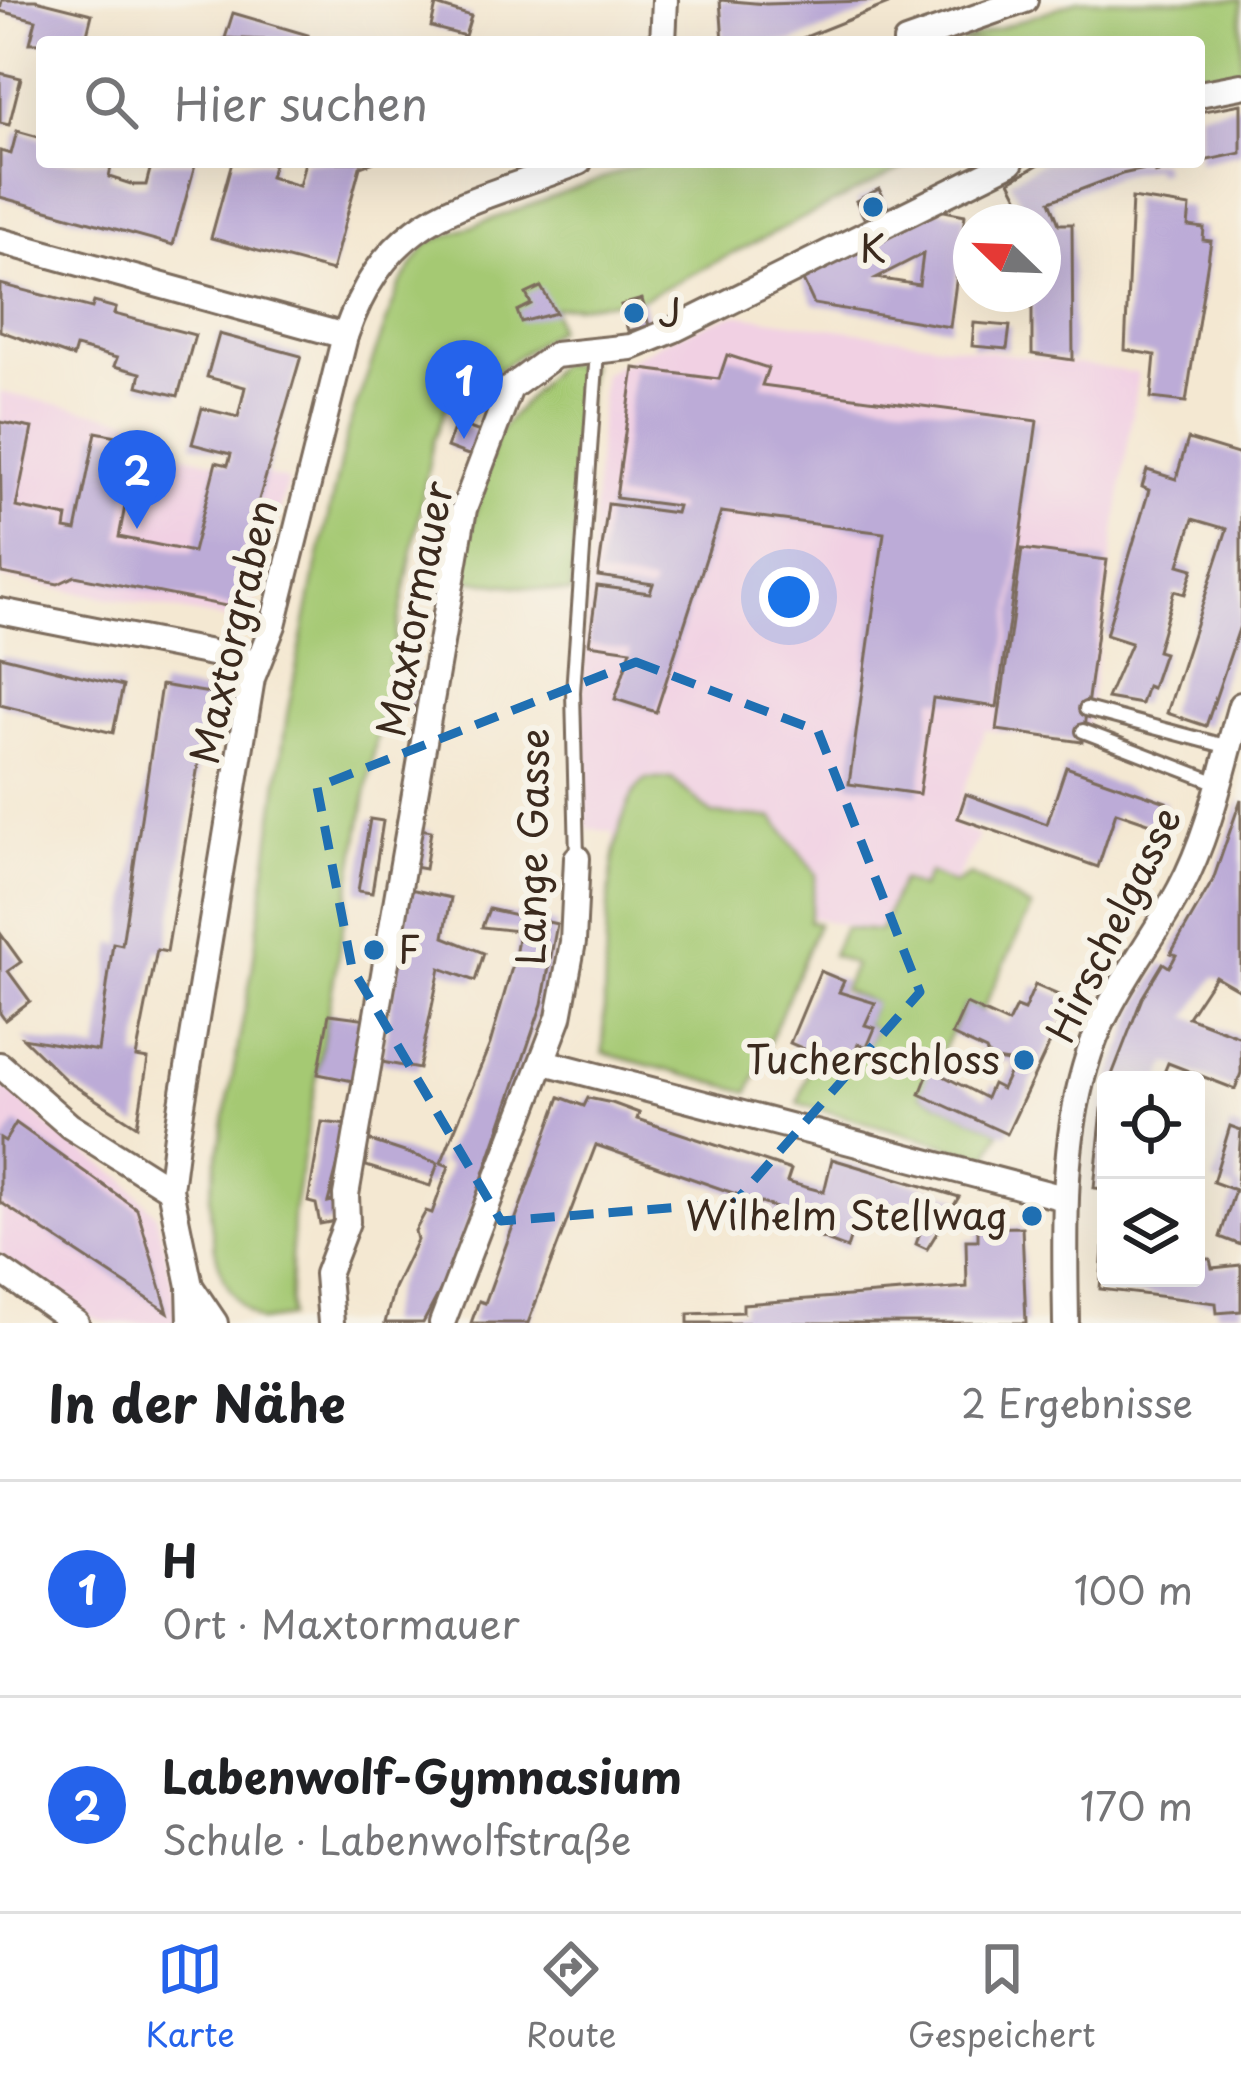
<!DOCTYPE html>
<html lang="de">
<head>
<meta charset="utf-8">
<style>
  :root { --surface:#fff; --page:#f2f2f2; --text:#202124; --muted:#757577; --line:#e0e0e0; --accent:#2563eb }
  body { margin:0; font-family:"Playpen Sans",sans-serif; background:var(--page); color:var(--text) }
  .controls { position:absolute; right:36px; bottom:36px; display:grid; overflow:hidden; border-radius:12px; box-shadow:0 12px 48px #0002 }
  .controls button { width:108px; height:108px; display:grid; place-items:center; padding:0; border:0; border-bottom:3px solid var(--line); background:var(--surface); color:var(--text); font:60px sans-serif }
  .compass { position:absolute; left:953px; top:204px; width:108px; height:108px; border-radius:50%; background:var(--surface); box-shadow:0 12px 48px #0002; rotate:293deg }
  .you { position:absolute; left:789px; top:597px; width:42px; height:42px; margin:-30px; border:9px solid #fff; border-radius:50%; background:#1a73e8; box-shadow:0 0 0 18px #1a73e833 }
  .badge { display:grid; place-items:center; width:78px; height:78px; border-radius:50%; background:var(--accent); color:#fff; font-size:39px; font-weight:700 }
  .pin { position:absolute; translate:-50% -99px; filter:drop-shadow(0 3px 6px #0008) }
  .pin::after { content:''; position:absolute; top:63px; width:42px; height:36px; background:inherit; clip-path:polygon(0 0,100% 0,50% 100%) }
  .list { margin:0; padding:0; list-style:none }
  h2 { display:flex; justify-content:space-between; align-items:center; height:156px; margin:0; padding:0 48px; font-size:51px }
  h2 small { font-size:39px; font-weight:400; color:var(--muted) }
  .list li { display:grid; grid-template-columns:78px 1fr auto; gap:36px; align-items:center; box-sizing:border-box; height:216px; padding:0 48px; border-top:3px solid var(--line) }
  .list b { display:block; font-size:45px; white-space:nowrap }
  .list p { margin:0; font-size:39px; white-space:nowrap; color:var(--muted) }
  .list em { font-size:39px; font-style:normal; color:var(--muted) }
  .icon { flex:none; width:66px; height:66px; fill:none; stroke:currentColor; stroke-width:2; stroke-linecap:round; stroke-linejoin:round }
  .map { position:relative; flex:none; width:1241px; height:1323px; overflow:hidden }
  .search { position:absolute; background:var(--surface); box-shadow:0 12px 48px #0002; left:36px; right:36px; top:36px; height:132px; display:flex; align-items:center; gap:30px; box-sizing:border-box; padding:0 42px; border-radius:12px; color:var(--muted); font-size:45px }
  .sheet { height:588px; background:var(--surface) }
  nav { display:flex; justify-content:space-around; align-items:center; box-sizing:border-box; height:168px; border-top:3px solid var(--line); background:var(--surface); font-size:33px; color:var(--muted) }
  nav a { display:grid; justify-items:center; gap:6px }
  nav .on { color:var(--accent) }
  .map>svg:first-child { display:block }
</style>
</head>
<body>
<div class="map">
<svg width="1241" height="1323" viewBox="0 0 1241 1323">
  <rect width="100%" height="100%" fill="#f7f3e8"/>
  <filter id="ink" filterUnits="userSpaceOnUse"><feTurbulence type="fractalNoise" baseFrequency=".00833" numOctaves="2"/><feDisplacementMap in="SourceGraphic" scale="24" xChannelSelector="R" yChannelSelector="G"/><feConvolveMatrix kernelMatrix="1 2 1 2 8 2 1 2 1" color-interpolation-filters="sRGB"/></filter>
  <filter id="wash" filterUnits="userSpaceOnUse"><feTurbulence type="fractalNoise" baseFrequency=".004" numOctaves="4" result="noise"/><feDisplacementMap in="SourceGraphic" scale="48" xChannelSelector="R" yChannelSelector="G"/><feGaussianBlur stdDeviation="2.7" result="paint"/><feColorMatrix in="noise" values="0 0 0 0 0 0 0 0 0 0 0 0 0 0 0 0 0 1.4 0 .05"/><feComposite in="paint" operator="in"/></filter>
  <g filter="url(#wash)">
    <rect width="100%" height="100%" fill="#f4e8d2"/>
    <g fill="#f1d0e3">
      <path d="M734 314 1138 373 1085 741 985 730 953 823 979 836 954 884 930 873 922 888 901 880 888 922 874 933 613 865 614 832 586 828 580 719 603 374 672 337Z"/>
      <path d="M0 392 161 426 157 448 288 480 248 623 0 578Z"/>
      <path d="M0 1081 55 1133 123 1178 156 1215 182 1323H110L83 1315 0 1256Z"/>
    </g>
    <g fill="#a5c973" stroke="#707a48" stroke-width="3">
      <path d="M1079 0H1241V72L1199 77V42H959Z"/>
      <path d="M647 162H915L642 299 554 308 557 329 488 377 462 367 433 441 368 783 293 1213 289 1317 260 1321C219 1296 210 1241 210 1196L252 971 287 715 313 583 348 429 399 287 427 243Z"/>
      <path d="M557 364H589L571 593 458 579 496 435Z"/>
      <path d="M646 779H672L712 814 773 818 816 874 809 921 818 924 749 1092 603 1053C606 990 599 817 646 779Z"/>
      <path d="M929 873 954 884 970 875 1031 908 982 1011 965 1005 920 1094 1000 1131 988 1157 798 1103 816 1048 849 1064 858 1044 867 1047 875 1029 865 1025 874 1003 843 990 854 965 832 955 844 928 880 931 901 880 921 888Z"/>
    </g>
    <g id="blocks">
      <g fill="#bcabd7" fill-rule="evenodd">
        <path d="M2 0H36L92 14 85 42 30 43 36 20 0 11Z"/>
        <path d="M720 0 766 4 898 0 793 42H723Z"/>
        <path d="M436 5 471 16 465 36 431 27Z"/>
        <path d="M233 13 308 35 306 42 225 38Z"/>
        <path d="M0 73 21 78 9 125 0 123Z"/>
        <path d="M1241 104V153L1199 162V112Z"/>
        <path d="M17 131 42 138V162H112L109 177 134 185H146L152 162H196L173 245 0 197V151L11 154Z"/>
        <path d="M232 162H274L270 177 299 186 305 162H374L360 167 332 271 211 238Z"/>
        <path d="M1043 162H1161L1163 171 1155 173 1154 167 1122 174 1050 201 1059 224H1072L1073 360 1032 354V294H1043V222H1031L1010 181Z"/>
        <path d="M879 189 889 210 866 222 856 201Z"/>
        <path d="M1132 198 1190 207 1188 226 1204 228 1203 240 1211 241 1186 402 1151 398 1155 355 1125 350Z"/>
        <path d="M934 209 965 215 950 327 814 304 801 276ZM923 254 919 285 876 278Z"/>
        <path d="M0 284 92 308 94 302 116 308 114 314 195 335 178 396 138 386 141 373 114 366 117 358 76 347 73 357 0 331Z"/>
        <path d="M541 287 556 313 521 322 517 311 531 304 526 294Z"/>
        <path d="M642 299 649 326 628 331 621 305Z"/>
        <path d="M974 323 1010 326 1007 349 972 346Z"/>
        <path d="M219 334 301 356 241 561 248 562 236 608 75 576 58 584 2 573 0 422 32 428 16 507 67 517 65 529 76 531 96 432 138 440 119 537 193 552 216 462 228 465 231 454 192 444 202 408 238 417 245 387 207 377Z"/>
        <path d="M727 355 768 368 762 385 1037 421 997 707 933 698 919 794 849 784 884 533 721 512 656 712 615 699 631 650 589 644 597 586 650 593 653 584 598 576 608 504 676 513 678 506 616 498 634 368 719 379Z"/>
        <path d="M456 423 480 432 471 456 447 447Z"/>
        <path d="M1188 439 1241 455V623L1206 726 1167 713 1227 529 1193 519 1179 565 1193 569 1185 594 1174 591 1157 651 1164 653 1152 688 1147 686 1141 704 1107 698 1131 643 1106 635 1149 490 1142 487 1147 470 1176 479Z"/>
        <path d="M1022 549 1107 560 1082 742 997 730Z"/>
        <path d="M0 656 123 686 113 733 0 705Z"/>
        <path d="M404 679 428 683 423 708 400 704Z"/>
        <path d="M161 685 210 693 167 952 157 950 136 1057 148 1059 137 1126 67 1081 23 1038 98 1051 113 943 122 945Z"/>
        <path d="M1066 767 1166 802 1157 826 1116 812 1098 867 958 818 966 794 1047 824Z"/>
        <path d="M1241 799V991L1215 976 1188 1017 1241 1037V1073L1235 1089 1168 1063 1161 1080H1110L1142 998 1163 963 1169 967 1173 961 1176 955 1171 953 1213 880Z"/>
        <path d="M370 819 383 821 372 893 358 891Z"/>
        <path d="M420 829 431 831 425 869 414 867Z"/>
        <path d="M410 889 451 898 444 937 484 953 475 981 440 968 419 1069 382 1062Z"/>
        <path d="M489 909 557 924 542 1004 451 1270 423 1323H385L394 1288 417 1240 415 1231 426 1211 432 1213 449 1166 441 1163 490 1044 515 957 519 931 482 927Z"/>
        <path d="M0 933 21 962 8 971 30 1001 5 1020 0 1013Z"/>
        <path d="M820 971 844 981 839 992 875 1003 865 1025 875 1028 870 1040 867 1047 858 1044 849 1065 816 1048 813 1053 790 1043Z"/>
        <path d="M1035 985 1070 1000 1007 1134 920 1094 930 1069 986 1098 992 1084 1002 1089 1014 1063 990 1059 986 1051 952 1035 966 1004 1008 1023 1016 1007 1024 1010Z"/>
        <path d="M329 1014 368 1019 358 1082 318 1074Z"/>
        <path d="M560 1097 584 1106 588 1098 612 1103 639 1113 637 1119 791 1170 787 1182 824 1192 832 1159 959 1197 927 1249 916 1244 923 1224 861 1205 847 1248 773 1220 776 1208 596 1145 528 1323H471L479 1301 485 1303Z"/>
        <path d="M1103 1100H1106V1189L1094 1188Z"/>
        <path d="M322 1122 348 1125 328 1202 337 1200 341 1220 320 1224 316 1204 308 1202Z"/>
        <path d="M16 1123 137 1209 168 1312 0 1202V1138L5 1141Z"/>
        <path d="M1230 1126 1241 1130 1237 1185 1241 1187V1245L1220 1237 1235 1190 1213 1182Z"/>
        <path d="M368 1140 438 1163 430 1186 366 1166Z"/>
        <path d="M1022 1227 1026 1323H688V1314L743 1312V1304L967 1287 966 1240H978V1228Z"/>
        <path d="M1103 1247 1106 1278H1196V1259H1210L1212 1268 1241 1265V1311L1217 1313 1216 1303 1100 1289Z"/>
      </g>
    </g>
  </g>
  <g filter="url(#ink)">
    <use href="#blocks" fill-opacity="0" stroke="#7c6c5d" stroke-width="3"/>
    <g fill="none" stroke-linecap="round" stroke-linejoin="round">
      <g stroke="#7c6c5d" stroke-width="18">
        <g id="lane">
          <path d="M1086 709 1229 747"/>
          <path d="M1083 731 1218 783"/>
          <path d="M577 858 573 692 597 351"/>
        </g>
      </g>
      <g stroke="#7c6c5d" stroke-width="30">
        <g id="street">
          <path d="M663 42 665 0"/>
          <path d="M906 42 1025 0"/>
          <path d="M1199 94 1241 86"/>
          <path d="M0 241 345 336"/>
          <path d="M0 611 257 662"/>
          <path d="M544 1062 1064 1198"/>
          <path d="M0 1065 70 1126 170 1189"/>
          <path d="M0 1270 76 1323"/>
          <path d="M190 1286 215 1323"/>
          <path d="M191 1323 190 1286 170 1189 177 1135 252 678 273 625 345 336C390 207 465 207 579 162"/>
          <path d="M331 1323 327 1274 347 1222 346 1195 464 509 510 388 555 355 631 347 673 330 1011 162"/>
          <path d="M442 1323 559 1017 573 942 577 858"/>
          <path d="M1066 1323C1065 1237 1061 1150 1085 1067 1104 999 1148 949 1180 889 1210 833 1223 766 1241 705"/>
        </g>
      </g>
      <use href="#lane" stroke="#fff" stroke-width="12"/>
      <use href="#street" stroke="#fff" stroke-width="24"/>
    </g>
  </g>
  <path fill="none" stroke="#1f6fb2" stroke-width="9" stroke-dasharray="24 15" stroke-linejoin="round" d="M636 662 818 731 920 992 734 1203 501 1221 352 968 317 787Z"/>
  <g fill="#1f6fb2" stroke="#f7f3e8" stroke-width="4.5">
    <circle cx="873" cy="207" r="12"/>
    <circle cx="634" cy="313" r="12"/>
    <circle cx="374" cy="950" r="12"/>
    <circle cx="1024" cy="1060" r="12"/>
    <circle cx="1032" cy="1216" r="12"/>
  </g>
  <g text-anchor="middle" stroke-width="12" stroke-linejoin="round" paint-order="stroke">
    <g font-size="39" fill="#3b2a1e" stroke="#f7f3e8" text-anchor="start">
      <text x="873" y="263" text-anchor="middle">K</text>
      <text x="658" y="327">J</text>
      <text x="398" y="964">F</text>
      <text x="1000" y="1074" text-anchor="end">Tucherschloss</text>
      <text x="1008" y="1230" text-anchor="end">Wilhelm Stellwag</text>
    </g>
    <g font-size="39" fill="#3b2a1e" stroke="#f7f3e8">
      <text transform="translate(415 609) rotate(-79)" y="14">Maxtormauer</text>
      <text transform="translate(234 632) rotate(-77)" y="14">Maxtorgraben</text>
      <text transform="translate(533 847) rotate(-89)" y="14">Lange Gasse</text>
      <text transform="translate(1114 925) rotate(-64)" y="14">Hirschelgasse</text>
    </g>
  </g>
</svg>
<div class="controls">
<button><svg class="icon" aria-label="locate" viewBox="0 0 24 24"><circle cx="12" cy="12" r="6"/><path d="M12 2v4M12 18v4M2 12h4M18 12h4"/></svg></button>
<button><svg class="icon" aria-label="layers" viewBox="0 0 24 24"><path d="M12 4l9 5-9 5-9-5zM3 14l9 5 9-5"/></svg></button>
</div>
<svg class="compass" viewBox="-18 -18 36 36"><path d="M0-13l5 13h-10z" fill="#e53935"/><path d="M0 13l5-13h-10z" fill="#757577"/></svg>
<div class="you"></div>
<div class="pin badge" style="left:464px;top:439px">1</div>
<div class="pin badge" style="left:137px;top:529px">2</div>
<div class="search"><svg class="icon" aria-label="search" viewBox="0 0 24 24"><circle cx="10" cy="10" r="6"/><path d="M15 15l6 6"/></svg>Hier suchen</div>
</div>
<section class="sheet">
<h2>In der Nähe<small>2 Ergebnisse</small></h2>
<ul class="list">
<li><span class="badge">1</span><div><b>H</b><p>Ort · Maxtormauer</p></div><em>100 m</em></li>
<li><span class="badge">2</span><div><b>Labenwolf-Gymnasium</b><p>Schule · Labenwolfstraße</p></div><em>170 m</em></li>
</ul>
</section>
<nav>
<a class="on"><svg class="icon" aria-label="map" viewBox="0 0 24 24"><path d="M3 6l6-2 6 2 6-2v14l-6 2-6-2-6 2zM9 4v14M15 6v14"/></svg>Karte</a>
<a><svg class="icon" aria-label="directions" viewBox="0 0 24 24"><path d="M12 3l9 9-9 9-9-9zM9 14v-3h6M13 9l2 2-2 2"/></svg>Route</a>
<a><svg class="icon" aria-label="saved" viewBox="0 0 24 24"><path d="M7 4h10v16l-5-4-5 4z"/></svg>Gespeichert</a>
</nav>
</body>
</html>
